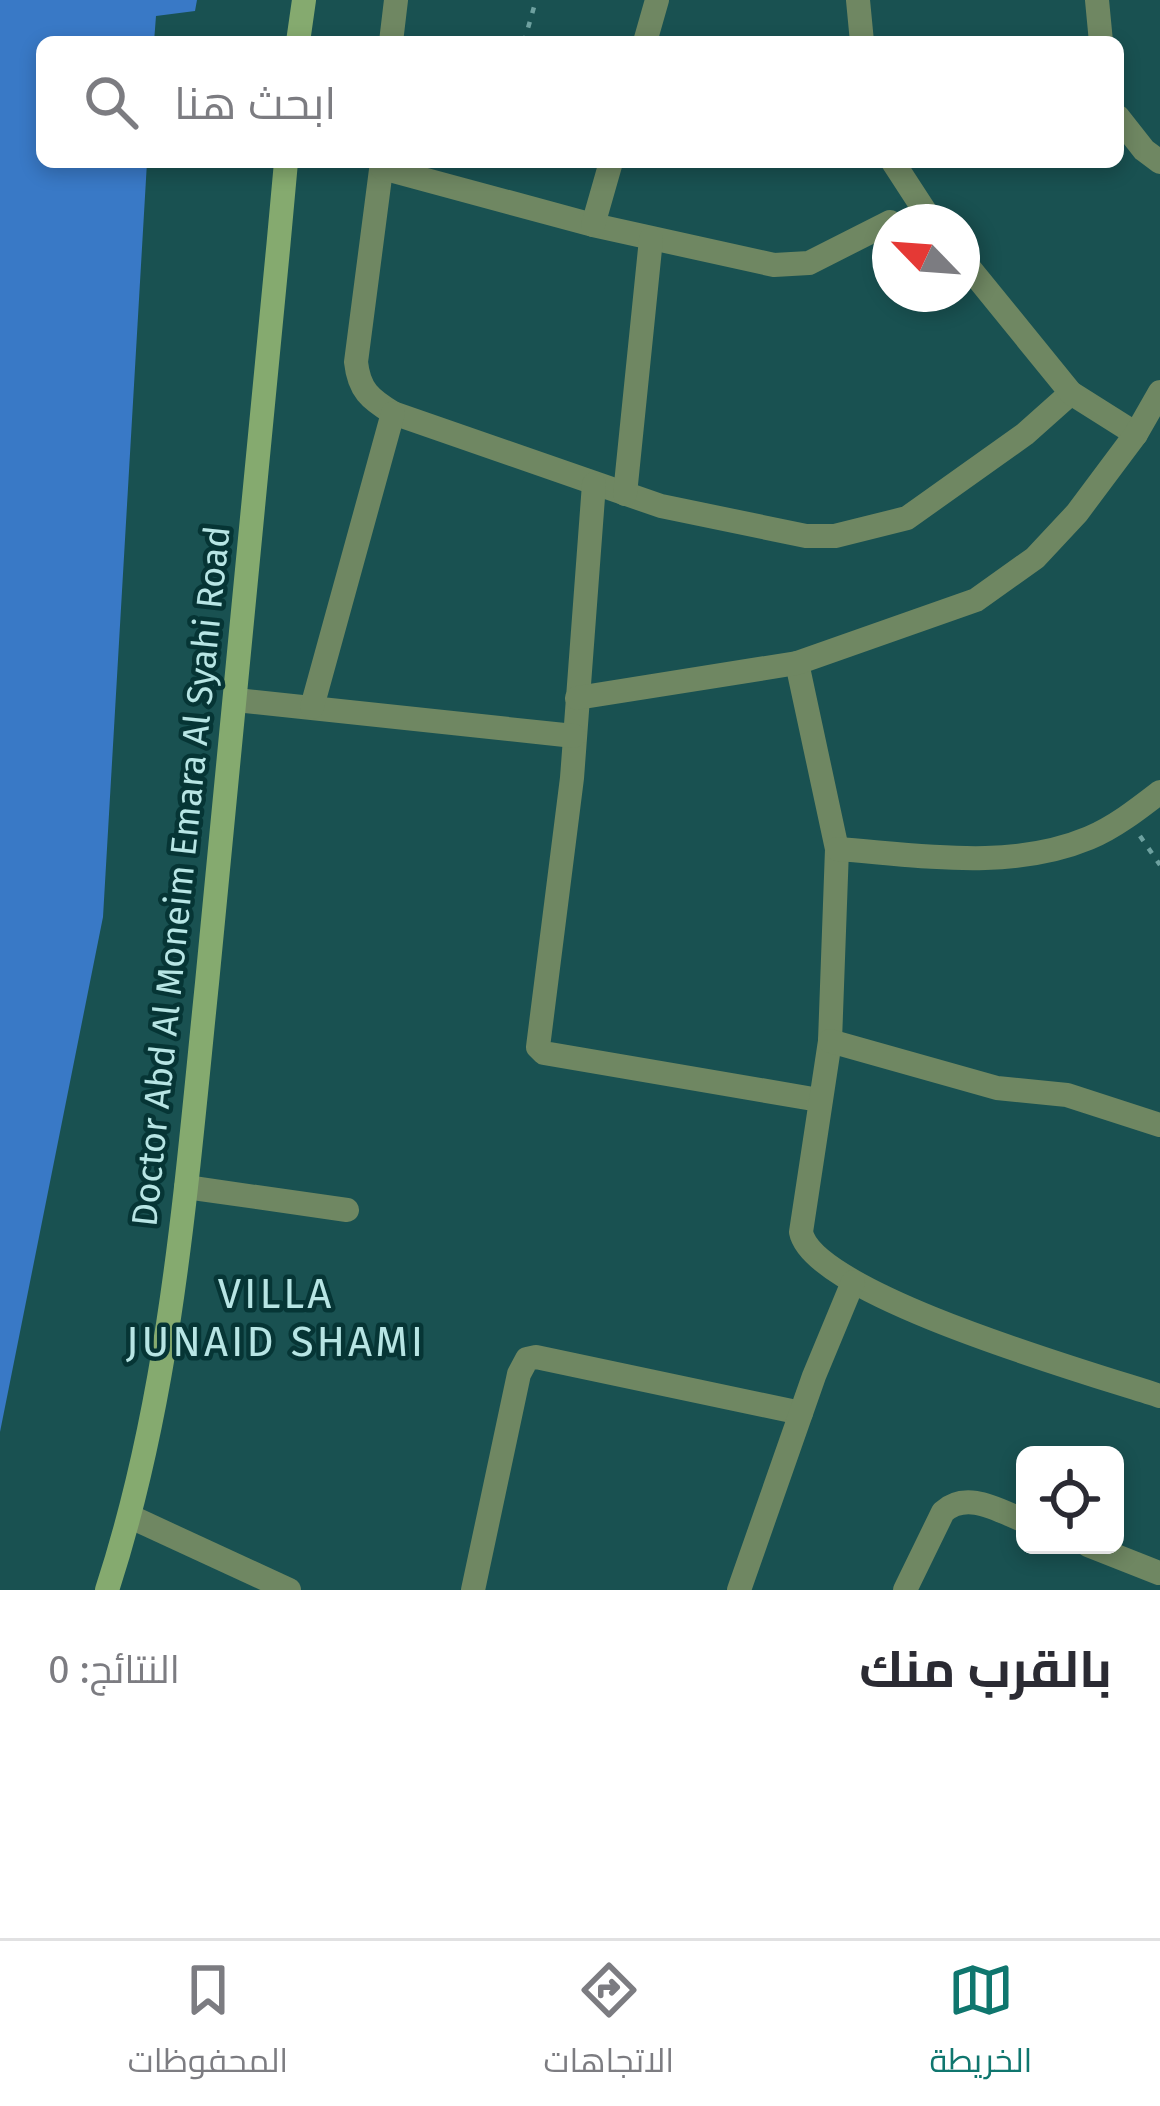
<!DOCTYPE html>
<html lang="ar">
<head>
<meta charset="utf-8">
<style>
  :root { --surface:#fff; --page:#f2f2f3; --text:#2b2b33; --muted:#7c7c81; --line:#e1e1e2; --accent:#0f766e }
  body { margin:0; font-family:"Fira Sans",Cairo,sans-serif; background:var(--page); color:var(--text); direction:rtl }
  .controls { position:absolute; right:36px; bottom:36px; display:grid; overflow:hidden; border-radius:18px; box-shadow:0 6px 18px #0003 }
  .controls button { width:108px; height:108px; display:grid; place-items:center; padding:0; border:0; border-bottom:3px solid var(--line); background:var(--surface); color:var(--text); font:60px sans-serif }
  .compass { position:absolute; left:872px; top:204px; width:108px; height:108px; border-radius:50%; background:var(--surface); box-shadow:0 6px 18px #0003; rotate:295deg }
  .list { margin:0; padding:0; list-style:none }
  h2 { display:flex; justify-content:space-between; align-items:center; height:156px; margin:0; padding:0 48px; font-size:51px }
  h2 small { font-size:39px; font-weight:400; color:var(--muted) }
  .icon { flex:none; width:66px; height:66px; fill:none; stroke:currentColor; stroke-width:2; stroke-linecap:round; stroke-linejoin:round }
  .map { position:relative; flex:none; width:1160px; height:1590px; overflow:hidden; direction:ltr }
  .search { position:absolute; background:var(--surface); box-shadow:0 6px 18px #0003; left:36px; right:36px; top:36px; height:132px; display:flex; align-items:center; gap:30px; box-sizing:border-box; padding:0 42px; border-radius:18px; color:var(--muted); font-size:45px }
  .sheet { height:348px; background:var(--surface) }
  nav { display:flex; justify-content:space-around; align-items:center; box-sizing:border-box; height:168px; border-top:3px solid var(--line); background:var(--surface); font-size:33px; color:var(--muted) }
  nav a { display:grid; justify-items:center; gap:6px }
  nav .on { color:var(--accent) }
  .map>svg:first-child { display:block }
</style>
</head>
<body>
<div class="map">
<svg width="1160" height="1590" viewBox="0 0 1160 1590">
  <rect width="100%" height="100%" fill="#195151"/>
  <path fill="#3979c6" d="M0 0H197L195 11 156 16 154 42H42V162H147L103 917 0 1432Z"/>
  <g fill="none" stroke-linecap="round" stroke-linejoin="round">
    <g stroke="#6ea1a0" stroke-width="4.5" stroke-dasharray="6 9" stroke-linecap="butt">
      <path d="M524 42 536 0"/>
      <path d="M1140 836 1160 865"/>
    </g>
    <g stroke="#6f8762" stroke-width="24">
      <path d="M858 0 862 42"/>
      <path d="M1097 0 1101 42"/>
      <path d="M391 42 396 0"/>
      <path d="M645 42 657 0"/>
      <path d="M1118 117 1144 150 1160 162"/>
      <path d="M382 162 356 362C359 390 370 399 393 413L661 506 806 536H835L907 518 1025 434 1071 393"/>
      <path d="M893 162 932 222"/>
      <path d="M382 168 593 225 774 265 809 263 890 222"/>
      <path d="M593 225 611 162"/>
      <path d="M962 259 1071 393 1136 434"/>
      <path d="M594 484 572 778 538 1047 544 1053 819 1100"/>
      <path d="M625 494 651 239"/>
      <path d="M797 663 837 849 830 1041 801 1232C813 1295 1096 1375 1160 1396"/>
      <path d="M577 698 797 663 976 600 1035 558 1077 513 1136 434 1160 392"/>
      <path d="M236 700 574 736"/>
      <path d="M312 707 393 413"/>
      <path d="M837 849C920 855 1010 871 1089 838 1115 827 1138 809 1160 792"/>
      <path d="M830 1041 997 1088 1067 1095 1160 1125"/>
      <path d="M186 1187 347 1210"/>
      <path d="M131 1517 289 1590"/>
      <path d="M1088 1545 1159 1573"/>
      <path d="M473 1590 519 1374 527 1359 536 1357 801 1413"/>
      <path d="M739 1590 814 1376 853 1282"/>
      <path d="M905 1590 943 1512C967 1490 999 1511 1025 1521"/>
    </g>
    <g stroke="#85aa6f" stroke-width="24">
      <path d="M298 42 304 0"/>
      <path d="M107 1590C171 1394 186 1187 207 983 235 710 261 436 286 162"/>
    </g>
  </g>
  <g text-anchor="middle" stroke-width="9" stroke-linejoin="round" paint-order="stroke">
    <g font-size="36" fill="#b7e5e4" stroke="#063535">
      <text transform="translate(180 876) rotate(-84)" y="13">Doctor Abd Al Moneim Emara Al Syahi Road</text>
    </g>
    <g font-size="42" letter-spacing="3" fill="#b7e5e4" stroke="#063535">
      <text x="276" y="1308">VILLA<tspan x="276" dy="48">JUNAID SHAMI</tspan></text>
    </g>
  </g>
</svg>
<div class="controls">
<button><svg class="icon" aria-label="locate" viewBox="0 0 24 24"><circle cx="12" cy="12" r="6"/><path d="M12 2v4M12 18v4M2 12h4M18 12h4"/></svg></button>
</div>
<svg class="compass" viewBox="-18 -18 36 36"><path d="M0-13l5 13h-10z" fill="#e53935"/><path d="M0 13l5-13h-10z" fill="#7c7c81"/></svg>
<div class="search"><svg class="icon" aria-label="search" viewBox="0 0 24 24"><circle cx="10" cy="10" r="6"/><path d="M15 15l6 6"/></svg>ابحث هنا</div>
</div>
<section class="sheet">
<h2>بالقرب منك<small>النتائج: 0</small></h2>
<ul class="list">
</ul>
</section>
<nav>
<a class="on"><svg class="icon" aria-label="map" viewBox="0 0 24 24"><path d="M3 6l6-2 6 2 6-2v14l-6 2-6-2-6 2zM9 4v14M15 6v14"/></svg>الخريطة</a>
<a><svg class="icon" aria-label="directions" viewBox="0 0 24 24"><path d="M12 3l9 9-9 9-9-9zM9 14v-3h6M13 9l2 2-2 2"/></svg>الاتجاهات</a>
<a><svg class="icon" aria-label="saved" viewBox="0 0 24 24"><path d="M7 4h10v16l-5-4-5 4z"/></svg>المحفوظات</a>
</nav>
</body>
</html>
